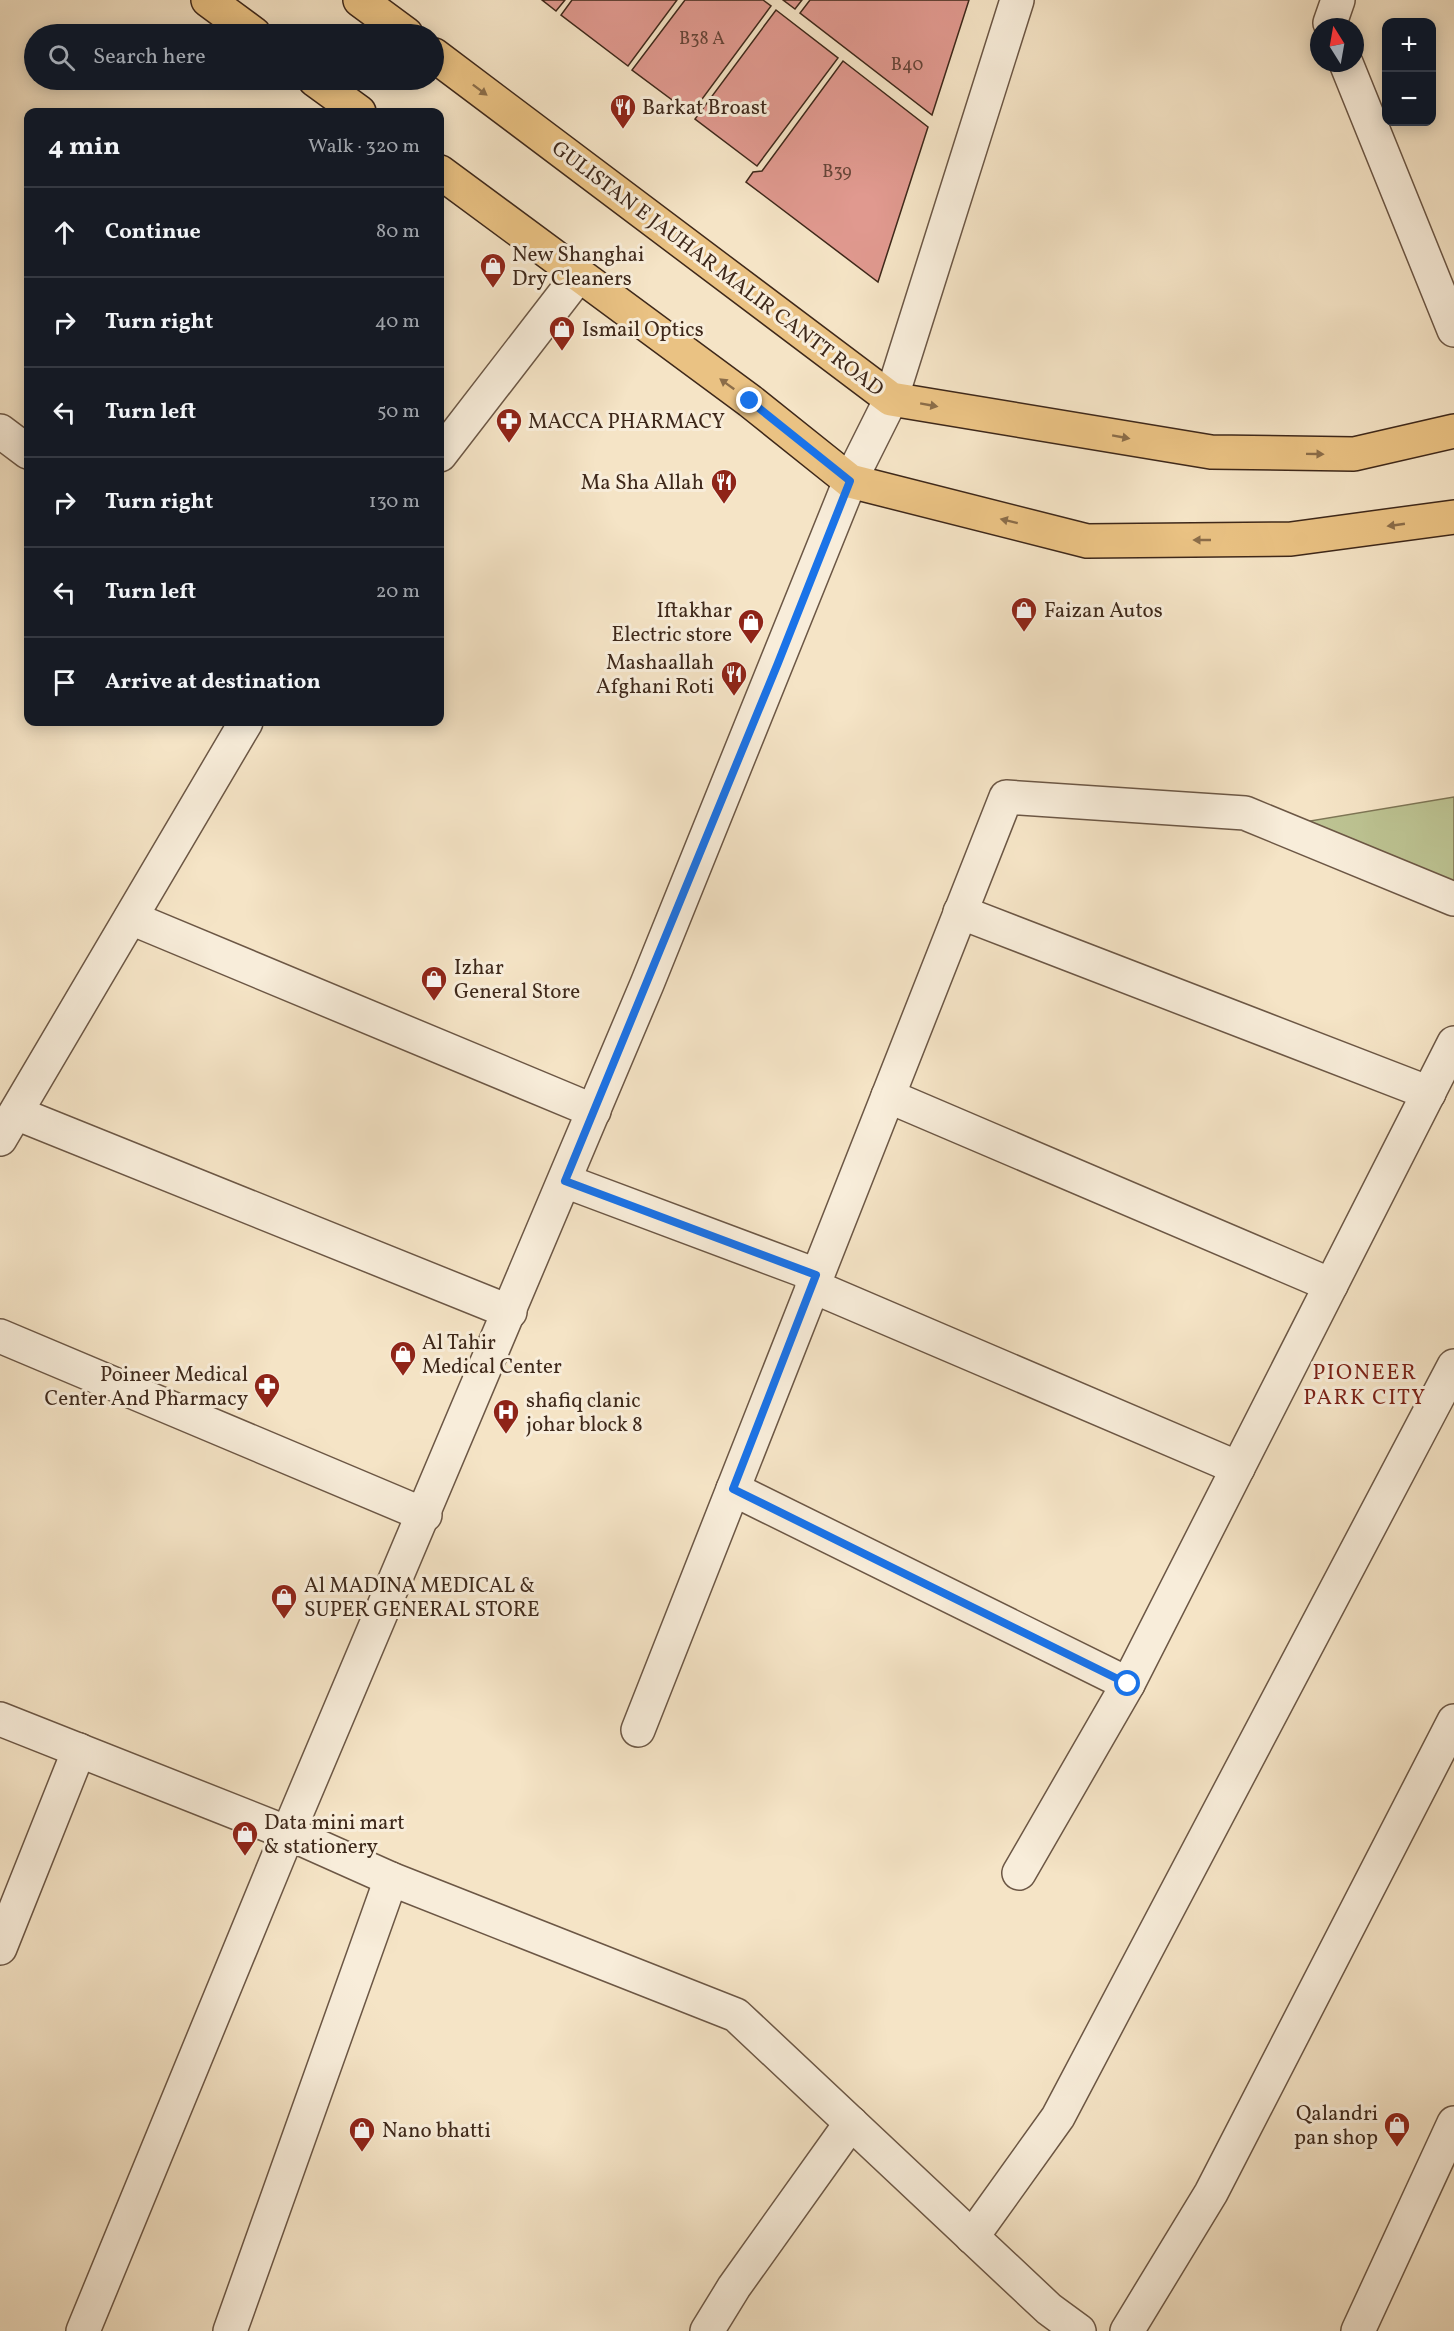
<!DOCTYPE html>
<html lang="en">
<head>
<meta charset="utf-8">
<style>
  :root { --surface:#171b24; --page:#20242c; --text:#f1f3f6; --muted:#9ea1a6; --line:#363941 }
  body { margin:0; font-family:Vollkorn,serif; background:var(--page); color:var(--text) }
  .controls { position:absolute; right:18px; top:18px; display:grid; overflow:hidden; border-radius:12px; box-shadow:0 3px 15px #0003 }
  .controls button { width:54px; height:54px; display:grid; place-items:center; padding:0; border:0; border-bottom:2px solid var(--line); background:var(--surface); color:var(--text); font:30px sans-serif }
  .compass { position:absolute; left:1310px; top:18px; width:54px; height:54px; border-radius:50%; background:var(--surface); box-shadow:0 3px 15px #0003; rotate:349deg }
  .stop { position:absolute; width:18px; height:18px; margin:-14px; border:4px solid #1a73e8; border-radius:50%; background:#fff }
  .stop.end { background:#1a73e8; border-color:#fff; box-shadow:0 2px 6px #0008 }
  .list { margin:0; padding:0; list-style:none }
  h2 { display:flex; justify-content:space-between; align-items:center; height:78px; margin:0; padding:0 24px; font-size:26px }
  h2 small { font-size:20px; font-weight:400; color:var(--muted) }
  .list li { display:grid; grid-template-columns:39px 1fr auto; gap:18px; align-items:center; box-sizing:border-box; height:90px; padding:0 24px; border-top:2px solid var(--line) }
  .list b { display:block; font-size:22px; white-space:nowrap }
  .list em { font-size:20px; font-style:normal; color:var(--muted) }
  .icon { flex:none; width:33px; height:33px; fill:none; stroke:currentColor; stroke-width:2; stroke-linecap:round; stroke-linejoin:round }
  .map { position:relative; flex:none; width:1454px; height:2331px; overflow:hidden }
  .search { position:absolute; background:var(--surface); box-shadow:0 3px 15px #0003; left:24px; top:24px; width:420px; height:66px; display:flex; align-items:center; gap:15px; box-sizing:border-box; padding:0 21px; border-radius:33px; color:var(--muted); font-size:22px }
  .panel { position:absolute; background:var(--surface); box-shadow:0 3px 15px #0003; left:24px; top:108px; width:420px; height:618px; border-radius:12px }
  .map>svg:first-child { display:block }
</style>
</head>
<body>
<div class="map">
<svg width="1454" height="2331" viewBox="0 0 1454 2331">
  <rect width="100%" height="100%" fill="#f5e4c6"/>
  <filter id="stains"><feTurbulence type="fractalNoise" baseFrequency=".00333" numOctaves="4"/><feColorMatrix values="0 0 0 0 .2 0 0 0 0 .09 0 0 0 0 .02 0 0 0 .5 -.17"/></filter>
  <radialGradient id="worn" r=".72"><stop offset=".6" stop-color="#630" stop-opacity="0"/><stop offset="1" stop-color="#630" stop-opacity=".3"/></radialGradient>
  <path fill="#bdc493" stroke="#7e7656" stroke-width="1.5" d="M1454 797V884L1304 822Z"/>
  <g fill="#e0998f" stroke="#3e281a" stroke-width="1.5">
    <path d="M542 0H565L556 11Z"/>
    <path d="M572 0H677L628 66 561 15Z"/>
    <path d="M685 0H763L771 6 691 114 632 70Z"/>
    <path d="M783 0H802L795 9Z"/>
    <path d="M810 0H969L932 115 800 13Z"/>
    <path d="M776 10 838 58 757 166 695 119Z"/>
    <path d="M843 61 928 127 878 282 746 182 753 172 762 171Z"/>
  </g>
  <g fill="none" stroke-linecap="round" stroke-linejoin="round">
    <g stroke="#6c5745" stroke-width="36">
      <g id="minor">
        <path d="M1332 27 1330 23 1338 0"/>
        <path d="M1346 63 1454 330"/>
        <path d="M0 431 28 452"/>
        <path d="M440 455 579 275"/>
        <path d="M960 912 1429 1093"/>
        <path d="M131 918 594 1111"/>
        <path d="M888 1096 1331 1285"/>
        <path d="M16 1113 510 1312"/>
        <path d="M0 1139 246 722"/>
        <path d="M565 1181 816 1275"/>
        <path d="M812 1286 1238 1468"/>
        <path d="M0 1336 425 1515"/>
        <path d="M733 1489 1128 1684"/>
        <path d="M0 1719 288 1833 391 1879 736 2015 1049 2309 1079 2331"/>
        <path d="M638 1730 1006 797 1245 813 1454 899"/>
        <path d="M1019 1873 1128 1684 1454 1043"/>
        <path d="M0 1948 79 1750"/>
        <path d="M972 2237 1058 2117 1454 1366"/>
        <path d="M83 2331 288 1833 647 984 850 481 891 399 1017 0"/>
        <path d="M230 2331 391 1879"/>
        <path d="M707 2331 734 2287 851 2123"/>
        <path d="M1127 2331 1211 2193 1454 1721"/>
        <path d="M1358 2331 1454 2123"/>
      </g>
    </g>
    <g stroke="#3e281a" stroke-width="36">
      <g id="major">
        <path d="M208 0 254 34"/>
        <path d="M360 0 406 34"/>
        <path d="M434 55 891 399 1211 452 1354 454 1454 431"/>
        <path d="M315 80 359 112"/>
        <path d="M440 172 750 401 850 481 1087 541 1291 539 1454 517"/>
      </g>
    </g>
    <use href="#minor" stroke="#f8edda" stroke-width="33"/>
    <use href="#major" stroke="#eac283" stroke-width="33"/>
  </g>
  <defs><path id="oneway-solid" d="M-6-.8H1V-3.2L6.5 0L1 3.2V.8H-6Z" transform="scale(1.5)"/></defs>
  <g fill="#8b6d49">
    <use href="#oneway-solid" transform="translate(480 90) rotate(37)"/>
    <use href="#oneway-solid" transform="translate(727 384) rotate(-144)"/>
    <use href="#oneway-solid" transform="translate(929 405) rotate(10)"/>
    <use href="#oneway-solid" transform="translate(1121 437) rotate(10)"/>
    <use href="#oneway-solid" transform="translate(1315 454) rotate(1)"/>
    <use href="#oneway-solid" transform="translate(1009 521) rotate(-166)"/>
    <use href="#oneway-solid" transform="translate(1396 525) rotate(172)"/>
    <use href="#oneway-solid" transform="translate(1202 540) rotate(180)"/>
  </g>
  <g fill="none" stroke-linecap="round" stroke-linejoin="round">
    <path stroke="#1a73e8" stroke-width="8" d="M750 401 850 481 778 663 565 1181 816 1275 733 1489 1128 1684"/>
  </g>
  <defs>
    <g id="restaurant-pin" transform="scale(1.35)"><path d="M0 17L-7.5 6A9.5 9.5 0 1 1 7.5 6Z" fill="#8f2418" stroke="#f8edda"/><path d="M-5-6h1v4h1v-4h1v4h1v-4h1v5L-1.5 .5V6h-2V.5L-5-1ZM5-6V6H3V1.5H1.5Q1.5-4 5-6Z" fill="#fff"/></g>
    <g id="shop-pin" transform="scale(1.35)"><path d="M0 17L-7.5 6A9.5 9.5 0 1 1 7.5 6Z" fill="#8f2418" stroke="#f8edda"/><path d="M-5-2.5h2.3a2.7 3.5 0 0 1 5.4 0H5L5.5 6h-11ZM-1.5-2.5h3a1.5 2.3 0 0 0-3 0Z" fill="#fff"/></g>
    <g id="pharmacy-pin" transform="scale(1.35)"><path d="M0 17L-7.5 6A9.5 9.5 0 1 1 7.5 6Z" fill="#8f2418" stroke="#f8edda"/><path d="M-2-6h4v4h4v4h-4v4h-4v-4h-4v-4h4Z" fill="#fff"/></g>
    <g id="hospital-pin" transform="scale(1.35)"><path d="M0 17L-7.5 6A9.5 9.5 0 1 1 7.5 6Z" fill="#8f2418" stroke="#f8edda"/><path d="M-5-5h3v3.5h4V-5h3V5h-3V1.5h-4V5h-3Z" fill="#fff"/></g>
  </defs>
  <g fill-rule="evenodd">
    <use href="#restaurant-pin" x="623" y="107"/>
    <use href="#shop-pin" x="493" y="266"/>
    <use href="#shop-pin" x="562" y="329"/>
    <use href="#pharmacy-pin" x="509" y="421"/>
    <use href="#restaurant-pin" x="724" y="482"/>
    <use href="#shop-pin" x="1024" y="610"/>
    <use href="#shop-pin" x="751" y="622"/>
    <use href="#restaurant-pin" x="734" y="674"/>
    <use href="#shop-pin" x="434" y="979"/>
    <use href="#shop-pin" x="403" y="1354"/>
    <use href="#pharmacy-pin" x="267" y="1386"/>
    <use href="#hospital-pin" x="506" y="1412"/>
    <use href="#shop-pin" x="284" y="1597"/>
    <use href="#shop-pin" x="245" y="1834"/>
    <use href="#shop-pin" x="1397" y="2125"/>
    <use href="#shop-pin" x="362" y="2130"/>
  </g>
  <g text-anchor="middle" stroke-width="6" stroke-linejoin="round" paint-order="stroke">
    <g font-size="18" fill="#664437">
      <text x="702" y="44">B38 A</text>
      <text x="907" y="70">B40</text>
      <text x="837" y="177">B39</text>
    </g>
    <g font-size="21" fill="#3e281a" stroke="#f8edda" text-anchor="start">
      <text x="642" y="114">Barkat Broast</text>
      <text x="512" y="261">New Shanghai<tspan x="512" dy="24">Dry Cleaners</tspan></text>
      <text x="582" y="336">Ismail Optics</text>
      <text x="528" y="428">MACCA PHARMACY</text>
      <text x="704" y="489" text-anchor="end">Ma Sha Allah</text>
      <text x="732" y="617" text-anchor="end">Iftakhar<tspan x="732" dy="24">Electric store</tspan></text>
      <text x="1044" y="617">Faizan Autos</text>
      <text x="714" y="669" text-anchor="end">Mashaallah<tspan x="714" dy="24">Afghani Roti</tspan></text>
      <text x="454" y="974">Izhar<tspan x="454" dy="24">General Store</tspan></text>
      <text x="422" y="1349">Al Tahir<tspan x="422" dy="24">Medical Center</tspan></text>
      <text x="248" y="1381" text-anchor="end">Poineer Medical<tspan x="248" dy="24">Center And Pharmacy</tspan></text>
      <text x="526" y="1407">shafiq clanic<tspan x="526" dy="24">johar block 8</tspan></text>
      <text x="304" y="1592">Al MADINA MEDICAL &amp;<tspan x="304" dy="24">SUPER GENERAL STORE</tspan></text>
      <text x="264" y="1829">Data mini mart<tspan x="264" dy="24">&amp; stationery</tspan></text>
      <text x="1378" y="2120" text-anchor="end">Qalandri<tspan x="1378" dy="24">pan shop</tspan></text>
      <text x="382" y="2137">Nano bhatti</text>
    </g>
    <g font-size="21" fill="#3e281a" stroke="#f8edda">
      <text transform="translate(718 268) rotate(37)" y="7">GULISTAN E JAUHAR MALIR CANTT ROAD</text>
    </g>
    <g font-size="22" letter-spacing="1.5" fill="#7a1f14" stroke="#f8edda">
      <text x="1365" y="1379">PIONEER<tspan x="1365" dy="25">PARK CITY</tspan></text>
    </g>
  </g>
  <rect width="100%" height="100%" filter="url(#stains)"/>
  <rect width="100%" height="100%" fill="url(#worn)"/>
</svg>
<div class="controls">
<button>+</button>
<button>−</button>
</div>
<svg class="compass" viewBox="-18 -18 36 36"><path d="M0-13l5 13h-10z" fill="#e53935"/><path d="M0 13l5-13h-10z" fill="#9ea1a6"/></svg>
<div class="stop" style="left:1128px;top:1684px"></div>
<div class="stop end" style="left:750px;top:401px"></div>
<div class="search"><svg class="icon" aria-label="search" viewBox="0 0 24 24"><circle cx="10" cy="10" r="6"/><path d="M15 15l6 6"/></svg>Search here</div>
<section class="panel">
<h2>4 min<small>Walk · 320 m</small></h2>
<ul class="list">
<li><svg class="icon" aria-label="ahead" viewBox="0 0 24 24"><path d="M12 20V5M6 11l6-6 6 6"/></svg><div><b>Continue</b></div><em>80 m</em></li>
<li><svg class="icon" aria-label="right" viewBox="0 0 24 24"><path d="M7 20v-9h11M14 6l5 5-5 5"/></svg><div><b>Turn right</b></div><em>40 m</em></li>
<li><svg class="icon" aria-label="left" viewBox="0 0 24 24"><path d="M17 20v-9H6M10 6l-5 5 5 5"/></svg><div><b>Turn left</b></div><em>50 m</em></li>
<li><svg class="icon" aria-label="right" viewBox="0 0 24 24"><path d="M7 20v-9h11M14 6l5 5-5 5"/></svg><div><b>Turn right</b></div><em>130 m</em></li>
<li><svg class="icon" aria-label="left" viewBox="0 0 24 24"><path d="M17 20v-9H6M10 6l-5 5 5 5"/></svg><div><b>Turn left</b></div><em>20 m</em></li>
<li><svg class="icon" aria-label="arrive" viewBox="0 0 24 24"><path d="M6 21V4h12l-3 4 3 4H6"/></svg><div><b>Arrive at destination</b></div></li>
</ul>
</section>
</div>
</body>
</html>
